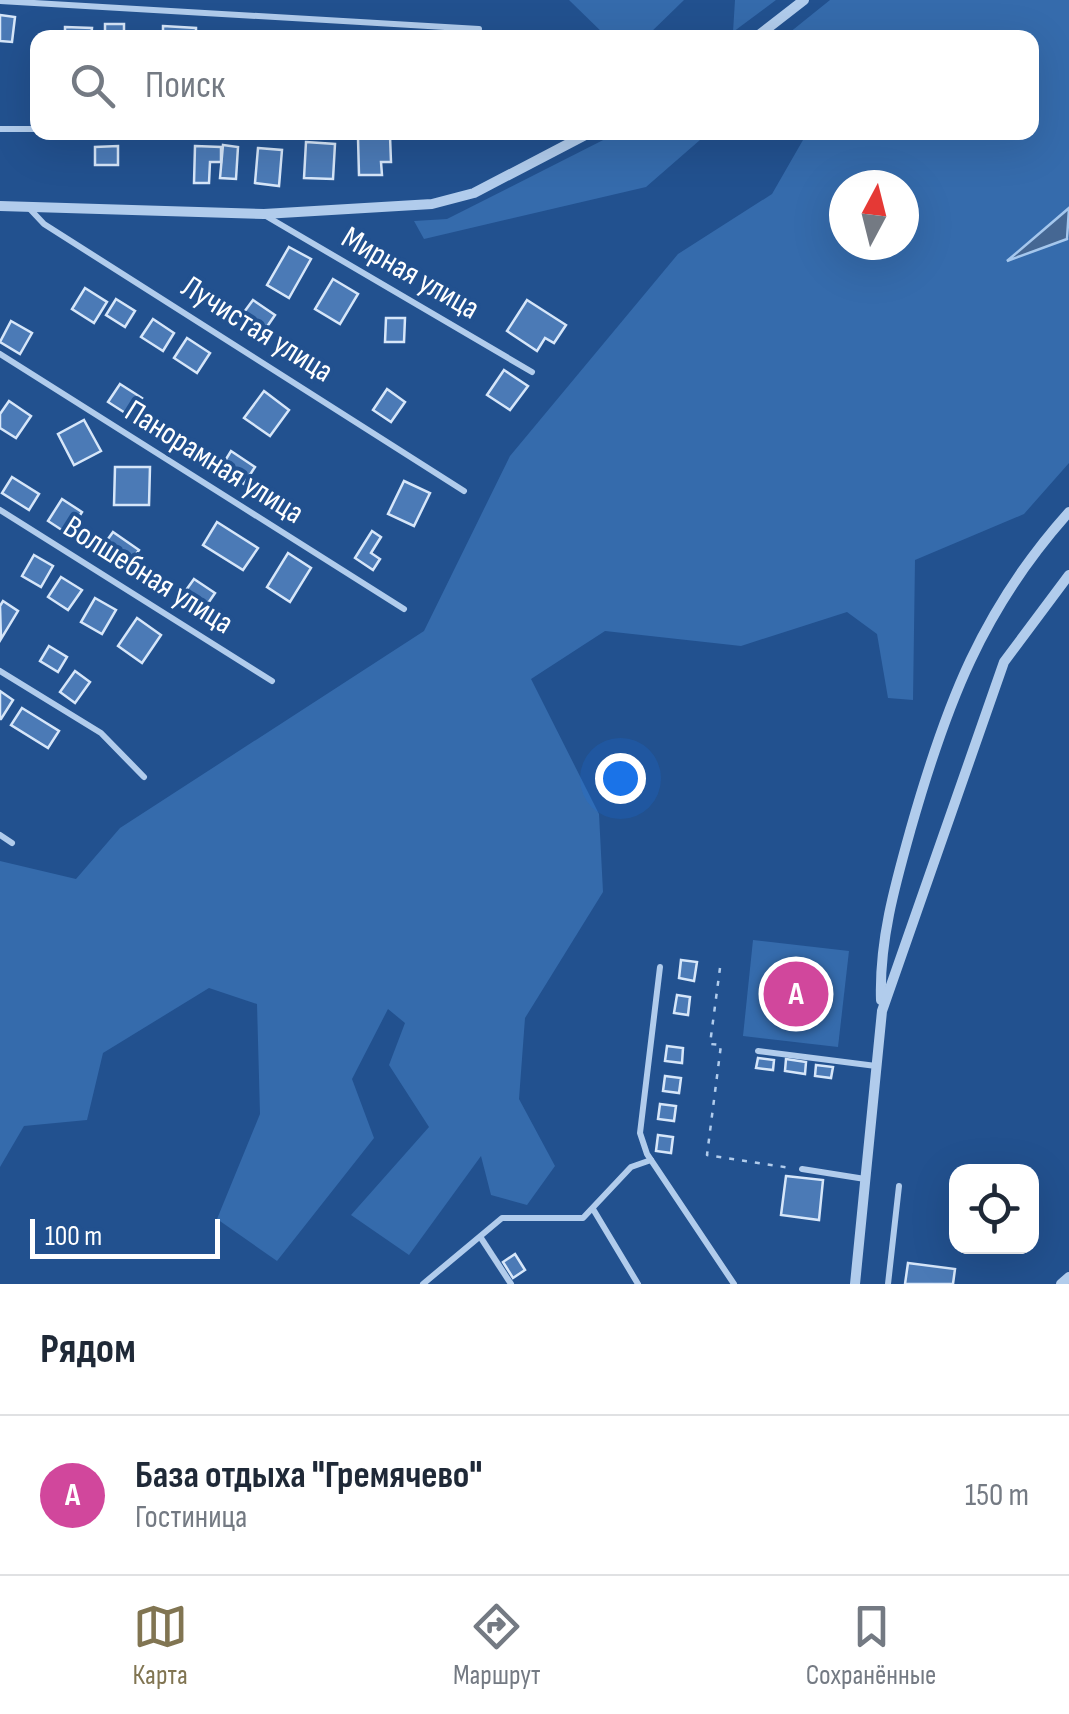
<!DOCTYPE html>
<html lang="ru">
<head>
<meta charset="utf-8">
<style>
  :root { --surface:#fff; --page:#f6f6f7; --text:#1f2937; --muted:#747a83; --line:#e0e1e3; --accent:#817552 }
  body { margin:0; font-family:"Sofia Sans Condensed",sans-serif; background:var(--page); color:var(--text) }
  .controls { position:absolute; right:30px; bottom:30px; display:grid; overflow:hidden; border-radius:20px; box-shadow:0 10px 40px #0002 }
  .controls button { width:90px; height:90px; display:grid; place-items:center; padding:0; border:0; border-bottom:2px solid var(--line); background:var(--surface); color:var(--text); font:50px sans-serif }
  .compass { position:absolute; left:829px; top:170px; width:90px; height:90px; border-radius:50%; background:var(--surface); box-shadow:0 10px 40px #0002; rotate:7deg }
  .scale { position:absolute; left:30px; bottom:25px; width:190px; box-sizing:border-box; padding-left:10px; border:5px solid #fff; border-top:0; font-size:28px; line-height:35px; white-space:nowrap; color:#fff; -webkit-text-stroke:8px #22518f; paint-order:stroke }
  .you { position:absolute; left:620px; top:778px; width:35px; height:35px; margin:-25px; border:8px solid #fff; border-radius:50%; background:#1a73e8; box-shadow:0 0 0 15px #1a73e833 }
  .badge { display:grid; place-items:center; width:65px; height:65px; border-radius:50%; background:var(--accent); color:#fff; font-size:32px; font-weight:700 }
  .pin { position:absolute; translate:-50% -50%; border:5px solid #fff; box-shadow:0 2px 10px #0006 }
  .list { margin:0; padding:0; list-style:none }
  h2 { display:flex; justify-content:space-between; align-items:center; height:130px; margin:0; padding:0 40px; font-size:42px }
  h2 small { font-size:32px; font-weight:400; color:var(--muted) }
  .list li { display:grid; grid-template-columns:65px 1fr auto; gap:30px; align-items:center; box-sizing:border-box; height:160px; padding:0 40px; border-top:2px solid var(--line) }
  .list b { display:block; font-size:38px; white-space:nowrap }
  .list p { margin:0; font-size:32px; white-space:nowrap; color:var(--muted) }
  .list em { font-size:32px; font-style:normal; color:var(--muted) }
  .icon { flex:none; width:55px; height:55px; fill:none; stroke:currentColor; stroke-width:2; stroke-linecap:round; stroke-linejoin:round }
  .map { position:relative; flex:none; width:1069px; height:1284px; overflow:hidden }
  .search { position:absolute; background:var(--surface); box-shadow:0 10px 40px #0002; left:30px; right:30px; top:30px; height:110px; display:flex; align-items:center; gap:25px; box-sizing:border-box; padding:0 35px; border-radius:20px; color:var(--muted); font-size:38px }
  .sheet { height:290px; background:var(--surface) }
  nav { display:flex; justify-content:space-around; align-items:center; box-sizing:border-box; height:140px; border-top:2px solid var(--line); background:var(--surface); font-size:28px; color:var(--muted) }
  nav a { display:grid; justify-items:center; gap:5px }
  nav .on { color:var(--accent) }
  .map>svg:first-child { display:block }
</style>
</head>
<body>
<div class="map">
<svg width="1069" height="1284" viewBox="0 0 1069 1284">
  <rect width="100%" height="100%" fill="#22518f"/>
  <g fill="#356bac" fill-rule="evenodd">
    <path d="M569 0H684L646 37 608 38Z"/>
    <path d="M735 0H776L733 32Z"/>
    <path d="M830 0H1069V208L1009 259 1069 238V463L1024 514 915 560 913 700 888 698 877 634 847 612 741 646 605 631 531 679 599 814 603 892 525 1018 519 1099 555 1166 527 1205 491 1195 481 1156 409 1255 351 1215 429 1127 389 1065 405 1023 388 1009 352 1079 374 1138 277 1261 217 1219 260 1114 257 1004 209 988 103 1053 87 1120 24 1126 0 1167V861L76 879 120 828 424 631 510 456 678 254 772 194 807 133 1032 132V38L784 37ZM844 185H904V245H844Z"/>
    <path d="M619 132 708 133 646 187 424 239 414 221 447 219Z"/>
    <path d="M753 940 849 951 838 1047 743 1036Z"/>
  </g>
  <path fill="#456793" stroke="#a5c7ed" stroke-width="2.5" d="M1069 208 1067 239 1007 261Z"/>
  <g fill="#4b7ab6" stroke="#d6e6f9" stroke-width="2.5">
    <path d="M0 15 15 17 12 42 0 41Z"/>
    <rect x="105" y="24" width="19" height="14"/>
    <path d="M163 26 196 28V38H163Z"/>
    <path d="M65 27 92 28 91 38H65Z"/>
    <path d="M390 136 391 162H381L382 175H359L358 138Z"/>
    <path d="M306 142 335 144 333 179 304 178Z"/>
    <path d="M223 145 238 147 236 179 220 178Z"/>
    <path d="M118 146V165H95V147Z"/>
    <path d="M195 146 221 147V162H210L209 183H194Z"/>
    <path d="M258 148 282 150 279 186 255 183Z"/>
    <path d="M289 247 311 259 289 298 267 285Z"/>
    <path d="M333 279 358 294 340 324 315 309Z"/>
    <path d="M85 288 107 302 94 323 72 309Z"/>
    <path d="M116 299 135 311 125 327 106 315Z"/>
    <path d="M253 300 275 315 262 334 239 319Z"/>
    <path d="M527 300 566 325 554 343 545 338 537 351 507 331Z"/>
    <path d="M386 318H405L404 342H385Z"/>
    <path d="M153 319 174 333 163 351 141 337Z"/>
    <path d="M11 321 32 333 20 354 0 342Z"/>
    <path d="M187 338 210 353 197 373 174 358Z"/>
    <path d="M504 370 528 386 510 410 487 395Z"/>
    <path d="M120 384 142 398 130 416 108 402Z"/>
    <path d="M387 389 405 402 391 422 373 410Z"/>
    <path d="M264 391 289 410 270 436 244 418Z"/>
    <path d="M9 401 31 416 16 438 0 428V414Z"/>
    <path d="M84 420 101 451 74 465 58 434Z"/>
    <path d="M231 451 255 467 244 484 220 469Z"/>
    <path d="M115 467H150L149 505H114Z"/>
    <path d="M12 477 39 494 29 510 2 493Z"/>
    <path d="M404 481 430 493 414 526 388 514Z"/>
    <path d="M62 499 82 512 68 534 48 521Z"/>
    <path d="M217 522 258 548 243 570 203 545Z"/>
    <path d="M372 531 381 537 371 553 380 559 373 570 355 558Z"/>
    <path d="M113 532 139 550 124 571 98 553Z"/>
    <path d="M288 553 311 568 290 602 267 587Z"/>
    <path d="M34 555 53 566 41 587 22 576Z"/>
    <path d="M61 577 82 590 68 610 48 597Z"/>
    <path d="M194 579 215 593 200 615 179 600Z"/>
    <path d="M95 598 116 610 102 634 81 622Z"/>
    <path d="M3 601 18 611 1 639 0 606Z"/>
    <path d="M137 618 161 635 142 663 118 646Z"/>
    <path d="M49 646 67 657 58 672 40 661Z"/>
    <path d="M75 671 90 682 75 703 60 692Z"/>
    <path d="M0 691 13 700 1 719H0Z"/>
    <path d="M22 708 59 731 48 748 11 725Z"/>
    <path d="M681 960 697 962 694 981 679 978Z"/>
    <path d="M677 995 690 997 688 1015 674 1013Z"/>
    <path d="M667 1046 683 1048 682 1063 665 1061Z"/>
    <path d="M758 1058 774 1060 773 1070 756 1068Z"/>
    <path d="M786 1059 806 1062 805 1074 785 1071Z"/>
    <path d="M816 1065 833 1067 831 1078 815 1076Z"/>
    <path d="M665 1076 681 1078 679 1093 663 1091Z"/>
    <path d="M660 1104 676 1106 674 1121 658 1119Z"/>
    <path d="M658 1135 673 1137 671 1153 656 1151Z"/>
    <path d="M786 1176 823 1180 819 1220 781 1215Z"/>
    <path d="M515 1254 525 1270 513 1278 503 1262Z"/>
    <path d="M908 1263 955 1269 953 1284H905Z"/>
  </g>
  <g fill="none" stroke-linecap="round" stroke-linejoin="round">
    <path stroke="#b1ccec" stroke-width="2.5" stroke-dasharray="5 8" stroke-linecap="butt" d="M720 968 710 1044 721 1045 707 1155 791 1168"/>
    <g stroke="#b1ccec" stroke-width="6">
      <path d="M0 1 479 29"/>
      <path d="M0 129H38"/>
      <path d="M303 132 449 134"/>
      <path d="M28 207 44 224 464 491"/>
      <path d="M266 216 532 372"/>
      <path d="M0 354 404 609"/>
      <path d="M0 510 272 681"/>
      <path d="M0 671 101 733 144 777"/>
      <path d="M0 835 12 843"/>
      <path d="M660 967 640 1133 647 1154 734 1284"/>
      <path d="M758 1051 876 1066"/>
      <path d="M802 1169 865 1179"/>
      <path d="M593 1209 638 1284"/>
      <path d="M481 1238 511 1284"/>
      <path d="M423 1284 502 1218H583L631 1167 651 1160"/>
      <path d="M888 1284 899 1186"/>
    </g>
    <g stroke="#b1ccec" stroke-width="10">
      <path d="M755 38 804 0"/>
      <path d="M0 206 264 214 432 204 474 193 591 132"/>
      <path d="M881 1000C879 941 895 885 911 828 946 705 982 609 1069 512"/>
      <path d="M855 1284 882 1011 1004 662 1069 575"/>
      <path d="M1061 1284 1069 1277"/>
    </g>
  </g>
  <g text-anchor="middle" stroke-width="8" stroke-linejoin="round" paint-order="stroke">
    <g font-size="32" fill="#fff" stroke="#22518f">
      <text transform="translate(411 272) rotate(30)" y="11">Мирная улица</text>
      <text transform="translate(258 328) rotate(32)" y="11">Лучистая улица</text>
      <text transform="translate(215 461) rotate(32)" y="11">Панорамная улица</text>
      <text transform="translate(149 574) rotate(32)" y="11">Волшебная улица</text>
    </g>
  </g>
</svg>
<div class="controls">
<button><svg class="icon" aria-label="locate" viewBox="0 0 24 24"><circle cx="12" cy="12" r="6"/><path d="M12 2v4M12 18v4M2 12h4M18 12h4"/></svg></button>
</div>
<svg class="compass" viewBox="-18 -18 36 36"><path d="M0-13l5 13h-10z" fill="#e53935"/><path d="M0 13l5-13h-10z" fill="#747a83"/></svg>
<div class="scale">100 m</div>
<div class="you"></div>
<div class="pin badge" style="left:796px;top:994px;background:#d1479c">A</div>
<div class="search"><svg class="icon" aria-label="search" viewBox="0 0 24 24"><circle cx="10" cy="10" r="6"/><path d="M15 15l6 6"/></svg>Поиск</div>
</div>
<section class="sheet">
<h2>Рядом<small></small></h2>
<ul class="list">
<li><span class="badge" style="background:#d1479c">A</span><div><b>База отдыха &quot;Гремячево&quot;</b><p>Гостиница</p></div><em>150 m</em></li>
</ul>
</section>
<nav>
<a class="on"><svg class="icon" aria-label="map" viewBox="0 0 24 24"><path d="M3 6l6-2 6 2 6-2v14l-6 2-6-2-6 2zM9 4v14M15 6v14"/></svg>Карта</a>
<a><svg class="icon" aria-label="directions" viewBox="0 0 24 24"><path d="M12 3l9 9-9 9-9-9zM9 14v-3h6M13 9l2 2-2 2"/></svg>Маршрут</a>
<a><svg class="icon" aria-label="saved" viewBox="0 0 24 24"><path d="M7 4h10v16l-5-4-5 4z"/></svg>Сохранённые</a>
</nav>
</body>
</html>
